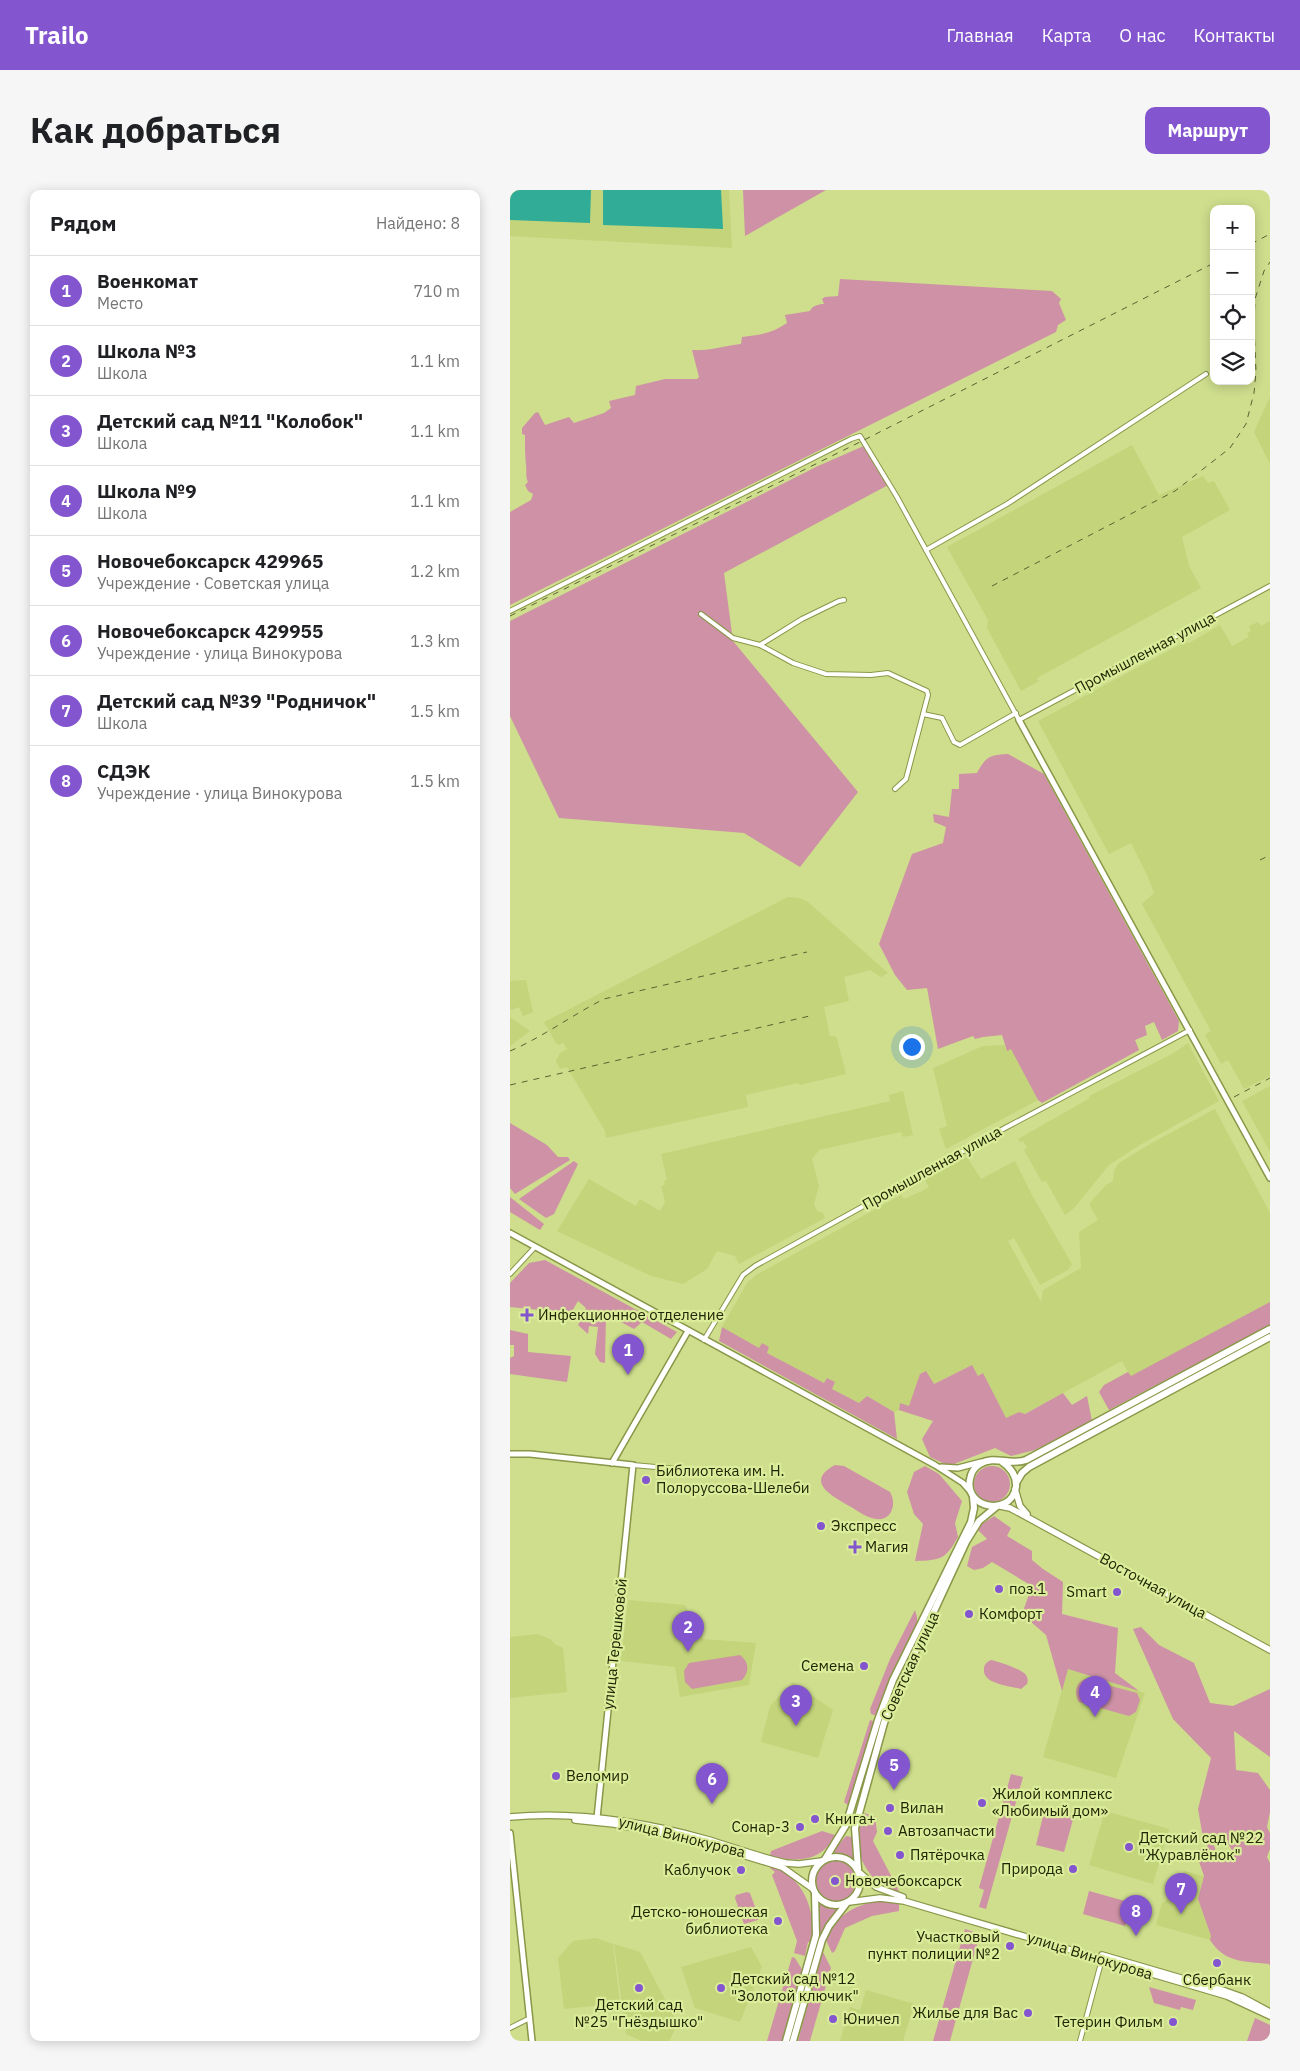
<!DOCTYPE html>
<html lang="ru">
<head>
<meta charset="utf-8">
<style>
  :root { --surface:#fff; --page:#f6f6f6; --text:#202124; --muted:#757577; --line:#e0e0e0; --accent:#8355cf }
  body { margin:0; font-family:"IBM Plex Sans",sans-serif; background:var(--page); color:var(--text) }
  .controls { position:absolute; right:15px; top:15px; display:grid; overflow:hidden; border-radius:10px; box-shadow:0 2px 12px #0003 }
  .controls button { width:45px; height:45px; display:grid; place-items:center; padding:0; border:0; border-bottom:1px solid var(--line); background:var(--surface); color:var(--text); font:25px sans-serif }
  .you { position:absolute; left:401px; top:856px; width:18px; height:18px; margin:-12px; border:4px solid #fff; border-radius:50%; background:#1a73e8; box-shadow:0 0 0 8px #1a73e833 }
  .badge { display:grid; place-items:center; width:32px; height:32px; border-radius:50%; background:var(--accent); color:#fff; font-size:16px; font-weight:700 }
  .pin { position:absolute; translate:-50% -41px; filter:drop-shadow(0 1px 2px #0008) }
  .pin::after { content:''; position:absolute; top:26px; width:18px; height:15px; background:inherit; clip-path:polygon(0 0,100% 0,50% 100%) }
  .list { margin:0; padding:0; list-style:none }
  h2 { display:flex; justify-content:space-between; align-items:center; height:65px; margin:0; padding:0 20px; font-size:21px }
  h2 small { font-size:16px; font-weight:400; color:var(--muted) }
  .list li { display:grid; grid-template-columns:32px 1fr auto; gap:15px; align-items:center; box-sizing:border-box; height:70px; padding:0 20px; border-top:1px solid var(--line) }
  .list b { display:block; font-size:19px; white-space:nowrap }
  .list p { margin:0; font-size:16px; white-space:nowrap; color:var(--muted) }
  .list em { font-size:16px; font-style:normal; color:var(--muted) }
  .icon { flex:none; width:28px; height:28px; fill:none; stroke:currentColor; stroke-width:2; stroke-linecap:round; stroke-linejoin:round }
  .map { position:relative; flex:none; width:760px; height:1851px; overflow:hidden; border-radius:10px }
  header { display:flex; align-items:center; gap:30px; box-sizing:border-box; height:70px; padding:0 25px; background:var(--accent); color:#fff }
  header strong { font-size:24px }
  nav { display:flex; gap:28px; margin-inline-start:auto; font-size:18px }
  .intro { display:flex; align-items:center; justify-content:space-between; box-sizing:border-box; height:120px; padding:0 30px }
  h1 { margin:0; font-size:35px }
  .button { padding:12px 22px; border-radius:10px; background:var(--accent); color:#fff; font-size:18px; font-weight:700 }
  main { display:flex; gap:30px; padding:0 30px }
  aside { flex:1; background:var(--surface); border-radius:10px; box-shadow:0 2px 12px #0003 }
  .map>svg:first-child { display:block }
</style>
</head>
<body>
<header>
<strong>Trailo</strong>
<nav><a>Главная</a><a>Карта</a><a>О нас</a><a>Контакты</a></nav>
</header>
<div class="intro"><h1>Как добраться</h1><a class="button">Маршрут</a></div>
<main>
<aside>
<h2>Рядом<small>Найдено: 8</small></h2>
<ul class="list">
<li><span class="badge">1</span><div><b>Военкомат</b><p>Место</p></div><em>710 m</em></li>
<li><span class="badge">2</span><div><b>Школа №3</b><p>Школа</p></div><em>1.1 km</em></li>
<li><span class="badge">3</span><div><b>Детский сад №11 &quot;Колобок&quot;</b><p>Школа</p></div><em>1.1 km</em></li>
<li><span class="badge">4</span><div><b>Школа №9</b><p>Школа</p></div><em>1.1 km</em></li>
<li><span class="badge">5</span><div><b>Новочебоксарск 429965</b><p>Учреждение · Советская улица</p></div><em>1.2 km</em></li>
<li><span class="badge">6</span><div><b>Новочебоксарск 429955</b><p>Учреждение · улица Винокурова</p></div><em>1.3 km</em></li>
<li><span class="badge">7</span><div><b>Детский сад №39 &quot;Родничок&quot;</b><p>Школа</p></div><em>1.5 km</em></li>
<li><span class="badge">8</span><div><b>СДЭК</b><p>Учреждение · улица Винокурова</p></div><em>1.5 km</em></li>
</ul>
</aside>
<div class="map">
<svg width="760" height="1851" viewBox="0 0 760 1851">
  <rect width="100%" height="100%" fill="#cede8d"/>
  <g fill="#c3d47b">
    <path d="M0 0H219L222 58 0 46Z"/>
    <path d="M760 207V274L744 242Z"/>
    <path d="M622 255 649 305 693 286 698 293 704 291 720 320 672 347 679 376 691 398 527 488 529 491 511 501 477 438 478 430 437 357Z"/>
    <path d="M760 431V886L734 899 718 870 711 874 695 845 701 841 632 714 644 703 638 687 621 653 599 664 528 531 675 452 679 453 710 435 722 456 739 447 737 443 741 441 739 436 748 432 751 436Z"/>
    <path d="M278 707 289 708 298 712 378 783 371 787 360 780 334 787 339 811 314 817 320 846H325L327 849 336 884 290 895 288 893 236 905 238 917 96 948 95 941 57 877 50 879 46 871 50 863 57 859 53 853 49 855 46 853 34 832Z"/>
    <path d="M16 790 23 822 13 826 9 817 2 820 0 819V791Z"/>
    <path d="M0 827 20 841 0 856Z"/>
    <path d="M678 853 709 911 628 956 599 975 564 1018 555 1025 536 991 532 992 514 960 517 958 513 951 510 952 508 949 580 908 579 906 662 864Z"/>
    <path d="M494 855 497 860 501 858 528 910 436 959 429 939 437 936 423 878 473 856Z"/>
    <path d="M760 896V962L732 911Z"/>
    <path d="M393 901 403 945 393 947 391 942 309 960 302 969 309 996 304 1014 307 1021 313 1023 315 1028 229 1074 225 1066 207 1061 197 1079 173 1094 141 1086 47 1041 79 989 126 1016 130 1009 150 1021 155 1012 151 996 155 995 154 991 157 990 151 964 380 911 379 905Z"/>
    <path d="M705 919 760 1023V1112L621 1187 612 1171 514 1224 509 1222 496 1229 473 1183 468 1186 462 1175 423 1194 399 1217 390 1213 389 1220 384 1222 357 1206 349 1213 322 1199 325 1192 314 1193 257 1163 259 1157 249 1158 212 1137 237 1093 246 1085 391 1005 394 1009 412 1001 419 997 415 990 457 967 471 989 505 971 523 1007 562 1074 558 1080 530 1095 504 1048 498 1051 531 1112 533 1100 571 1078 569 1042 588 1030 579 1014 596 995 603 991 604 981 609 973 640 954Z"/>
    <path d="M118 1410 175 1415 193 1449 246 1453 239 1495 170 1507 165 1477 111 1471Z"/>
    <path d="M27 1444 40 1449 46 1455 53 1458 57 1502 0 1508V1447Z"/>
    <path d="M558 1479 635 1503 606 1588 533 1567Z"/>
    <path d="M283 1492 323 1520 308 1568 251 1552 260 1516Z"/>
    <path d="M595 1621 659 1639 643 1694 579 1675Z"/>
    <path d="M674 1681 694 1686 688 1709 701 1746 700 1750 646 1735 652 1713 667 1702Z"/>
    <path d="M86 1748 103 1754 110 1813 54 1819 48 1768 63 1751Z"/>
    <path d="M104 1754 130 1762 168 1834 159 1851H132L116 1844Z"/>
    <path d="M241 1757 252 1777 230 1832 185 1818 171 1777Z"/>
    <path d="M356 1800 404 1814 393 1851H330L340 1817 350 1820Z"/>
  </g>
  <g fill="#ce91a5" fill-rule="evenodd">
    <path d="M233 0H316L235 46Z"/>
    <path d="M330 89 542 101 551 109 549 113 556 130 548 135 546 142 0 415V322L21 310 23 304 18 301 15 295 18 292C15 286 17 282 16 275 15 263 15 258 15 245L12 244V238L25 223 28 222 35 235 59 227 64 233 94 223 101 218 99 211 125 205 126 196 155 189H187L189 187 182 160C200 161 213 156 231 154L232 147C249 145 263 143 277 133L275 125 300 121C302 116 308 114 314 114L312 109 315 107 328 106Z"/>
    <path d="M356 255 380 294 214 383 223 451 348 602 290 677 234 643 49 628 0 526V431L308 276Z"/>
    <path d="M498 564 534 584 669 831 668 841 652 850 644 832 635 836 637 845 625 850 629 860 532 913 528 910 501 859 497 861 492 845 473 847 465 849 463 846 428 859 417 798 397 800 385 785 369 754 402 664 433 653 436 637 424 632 423 624 439 627 442 599H449V584L467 583C476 566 480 565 498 564Z"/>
    <path d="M0 933 37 955 48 967H58L60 970 5 1004 0 998Z"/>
    <path d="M64 971 68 974 44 1024 36 1028 9 1009Z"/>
    <path d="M0 1007 34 1034 30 1040 0 1022Z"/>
    <path d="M35 1070 167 1142 161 1149 132 1132 124 1139 96 1124 95 1173 90 1172 85 1164 88 1137 79 1136 78 1144 68 1135 76 1118 68 1111 61 1123 0 1117V1093L19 1073Z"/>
    <path d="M760 1112V1135L599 1220 589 1202 594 1195 618 1182 621 1186Z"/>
    <path d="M212 1137 249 1158 252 1153 259 1157 257 1163 314 1193 317 1188 325 1192 322 1199 349 1213 357 1206 384 1222 387 1249 209 1151Z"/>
    <path d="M0 1140 18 1144V1162L61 1166 57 1192 0 1184V1168L4 1166V1155H0Z"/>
    <path d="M462 1175 468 1186 473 1183 496 1228 509 1222 515 1224 553 1203 562 1215 577 1206 582 1231 525 1260 501 1266 485 1258 439 1276 420 1267 412 1249 423 1231 389 1220 390 1213 399 1216 410 1184 416 1181 424 1194Z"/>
    <path d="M325 1275 334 1276 380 1302C387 1314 382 1331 366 1329 357 1328 348 1321 341 1317 324 1307 293 1292 325 1275Z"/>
    <circle cx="482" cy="1294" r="18"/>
    <path d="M415 1276 429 1284 452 1311 445 1333 448 1347C435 1370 431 1370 405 1371L413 1334 404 1324 397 1302 404 1282Z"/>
    <path d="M484 1326 501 1338 497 1346 522 1361V1370L533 1379 553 1392 552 1424 608 1438 605 1483 629 1501 558 1479 552 1501 536 1445 512 1424 522 1396 482 1372 473 1378 464 1380 457 1376 462 1357 477 1349 466 1338Z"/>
    <path d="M405 1420 407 1427V1436L367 1526 361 1524 360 1519 380 1469Z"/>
    <path d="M631 1437 649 1455 684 1473 700 1513 723 1516 760 1499V1567L724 1541 726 1580 748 1583 760 1600V1622L757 1637 760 1643V1659L757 1667 760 1673V1776L759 1774C733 1771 715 1773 700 1750L701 1746 688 1709 694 1686 686 1663 690 1659 696 1661 698 1654 692 1642 688 1619 701 1568 663 1529 623 1439ZM707 1646H713L724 1663 723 1668 706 1661 703 1653Z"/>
    <path d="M230 1465C239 1472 240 1481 232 1490L182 1499 175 1492 174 1481 179 1473Z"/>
    <path d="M481 1470C488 1471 513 1480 516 1485 518 1489 518 1490 517 1494L511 1499C500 1496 472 1494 474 1479 474 1474 477 1472 481 1470Z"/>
    <path d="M575 1489 627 1503 630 1510 626 1522 619 1526 569 1512C564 1504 565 1493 575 1489Z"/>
    <path d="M360 1530 363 1531 365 1535 339 1616 334 1612Z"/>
    <path d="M501 1584 513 1587 476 1719 469 1717 474 1700 469 1698Z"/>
    <path d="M535 1618 564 1626 554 1662 526 1655Z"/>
    <path d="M353 1623 365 1626 367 1642 363 1651 391 1705C386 1703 380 1701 376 1699 354 1686 335 1644 353 1623Z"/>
    <path d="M312 1641 325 1645C311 1673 286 1672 260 1666L261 1661Z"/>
    <path d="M336 1646 342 1647 345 1668 341 1669 330 1664H325L324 1660Z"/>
    <circle cx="326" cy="1691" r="20"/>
    <path d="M261 1675C293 1687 307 1720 301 1752H298L295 1766 284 1763 287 1751 262 1685 265 1682 260 1678Z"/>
    <path d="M579 1701 622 1713 615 1736 573 1724Z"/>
    <path d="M237 1702 240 1703 249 1728 248 1730 234 1734 225 1708 226 1705Z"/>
    <path d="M375 1710 389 1713V1721L362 1726 335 1738 325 1761 322 1763 316 1750C326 1723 349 1713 375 1710Z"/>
    <path d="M312 1714 328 1720 323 1727 282 1845H280L309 1740 308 1717 309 1715Z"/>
    <path d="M455 1739 470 1744 440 1851H423Z"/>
    <path d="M312 1760 321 1778 300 1851H288Z"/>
    <path d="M282 1767 285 1768 293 1781 274 1851H257Z"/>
    <path d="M639 1797 686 1810 683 1820 671 1817 670 1820 644 1813Z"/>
    <path d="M745 1828 760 1835V1851H737Z"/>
  </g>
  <g fill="#31ac96">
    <path d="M0 0H81L80 33 0 30Z"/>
    <path d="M93 0H211L213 39 93 35Z"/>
  </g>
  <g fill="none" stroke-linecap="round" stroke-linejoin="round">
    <g stroke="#899748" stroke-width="6">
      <g id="minor">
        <path d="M416 360 497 314 696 184"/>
        <path d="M0 421 341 249 350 246 387 307 509 530 760 396"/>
        <path d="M191 424 223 448 250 455 283 473 316 484 361 485 378 483 417 501 418 505 396 589 385 599"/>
        <path d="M250 455 292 429 329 411 334 410"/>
        <path d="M413 524 432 528 444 552 450 555 506 523"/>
        <path d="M0 1084 25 1057"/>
        <path d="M194 1150 233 1085 245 1076 495 938 680 840"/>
        <path d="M123 1275 213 1283"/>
        <path d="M0 1838 20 1828"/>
        <path d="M570 1851 592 1769"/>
      </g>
    </g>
    <g stroke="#899748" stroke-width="8">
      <g id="tertiary">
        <path d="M509 530 760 988"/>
        <path d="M0 1043 425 1275 453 1293 460 1301"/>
        <path d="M0 1264H20L123 1275 87 1628"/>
        <path d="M102 1273 178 1141"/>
        <path d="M431 1277 448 1278 471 1272"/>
        <path d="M0 1643 22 1851"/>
      </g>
    </g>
    <g stroke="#899748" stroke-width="8">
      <g id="secondary">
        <path d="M505 1299 510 1316 517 1324"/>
        <path d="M490 1316 500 1318 526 1332 760 1460"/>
        <path d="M0 1627C67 1621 135 1632 199 1650 225 1658 250 1667 276 1673L289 1674 312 1671"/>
        <path d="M65 1630 104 1634 151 1643 216 1660 272 1677 303 1699"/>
        <path d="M350 1683 366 1697 393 1707"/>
        <path d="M339 1712 370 1708 394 1711 717 1806 760 1826"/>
        <path d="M592 1765 715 1801 732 1807 760 1822"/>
      </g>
    </g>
    <g stroke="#899748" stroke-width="9">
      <g id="primary">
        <path d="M491 1271C500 1277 507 1285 506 1297 501 1327 454 1319 460 1289 461 1283 465 1277 470 1274 484 1265 501 1276 516 1270L760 1139"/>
        <path d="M506 1293 512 1283 519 1277 760 1147"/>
        <circle cx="326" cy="1691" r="24"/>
        <path d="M315 1669 336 1635 368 1530 383 1490 461 1332 464 1318 463 1307"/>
        <path d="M348 1679 345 1638 374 1533 381 1514 456 1352 469 1331 486 1317"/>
        <path d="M276 1851 306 1745 305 1704"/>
        <path d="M283 1851 312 1750 319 1736 336 1714"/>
      </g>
    </g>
    <use href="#minor" stroke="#fff" stroke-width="4"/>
    <use href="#tertiary" stroke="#fff" stroke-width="5"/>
    <use href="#secondary" stroke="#fff" stroke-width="5.5"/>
    <use href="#primary" stroke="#fff" stroke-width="6"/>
    <g stroke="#5a6332" stroke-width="1" stroke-dasharray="6 6" stroke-linecap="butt">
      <path d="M741 54 760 44"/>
      <path d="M482 396 665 301 720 258 736 234 744 203 746 182 744 136 745 109 754 81 760 72"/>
      <path d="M0 426 354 250 704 73"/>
      <path d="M750 670 760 665"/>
      <path d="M0 861C33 847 62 825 94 809L297 762"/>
      <path d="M0 895 304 825"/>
      <path d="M724 907 760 888"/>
    </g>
  </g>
  <g fill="#8355cf" stroke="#dbec9a" stroke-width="2">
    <path d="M14.5 1117.5h5v5h5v5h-5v5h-5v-5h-5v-5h5z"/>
    <circle cx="136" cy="1290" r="5"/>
    <circle cx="311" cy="1336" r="5"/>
    <path d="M342.5 1349.5h5v5h5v5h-5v5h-5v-5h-5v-5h5z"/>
    <circle cx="489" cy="1399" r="5"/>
    <circle cx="607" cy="1402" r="5"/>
    <circle cx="459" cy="1424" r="5"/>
    <circle cx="354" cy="1476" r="5"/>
    <circle cx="46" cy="1586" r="5"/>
    <circle cx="472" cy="1613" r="5"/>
    <circle cx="380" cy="1618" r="5"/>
    <circle cx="305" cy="1629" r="5"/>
    <circle cx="290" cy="1637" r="5"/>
    <circle cx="378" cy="1641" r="5"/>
    <circle cx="619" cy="1657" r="5"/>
    <circle cx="390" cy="1665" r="5"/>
    <circle cx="563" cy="1679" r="5"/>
    <circle cx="231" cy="1680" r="5"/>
    <circle cx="325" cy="1691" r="5"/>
    <circle cx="268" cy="1731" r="5"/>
    <circle cx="500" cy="1756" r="5"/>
    <circle cx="707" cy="1773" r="5"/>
    <circle cx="129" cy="1798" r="5"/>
    <circle cx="211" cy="1798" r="5"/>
    <circle cx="518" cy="1823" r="5"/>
    <circle cx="323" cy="1829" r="5"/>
    <circle cx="663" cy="1832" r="5"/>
  </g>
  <g text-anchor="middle" stroke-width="4.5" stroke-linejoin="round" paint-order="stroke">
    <g font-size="15" fill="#202504" stroke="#dbec9a">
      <text transform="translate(635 463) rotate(-28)" y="5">Промышленная улица</text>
      <text transform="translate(422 978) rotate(-29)" y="5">Промышленная улица</text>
      <text transform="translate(643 1396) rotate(29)" y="5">Восточная улица</text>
      <text transform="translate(105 1454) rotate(-84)" y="5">улица Терешковой</text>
      <text transform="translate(400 1476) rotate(-65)" y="5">Советская улица</text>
      <text transform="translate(172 1647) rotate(14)" y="5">улица Винокурова</text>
      <text transform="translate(580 1766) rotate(17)" y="5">улица Винокурова</text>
    </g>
    <g font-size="15" fill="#202504" stroke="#dbec9a" text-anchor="start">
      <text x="28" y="1130">Инфекционное отделение</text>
      <text x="146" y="1286">Библиотека им. Н.<tspan x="146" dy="17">Полоруссова-Шелеби</tspan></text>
      <text x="321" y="1341">Экспресс</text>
      <text x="355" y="1362">Магия</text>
      <text x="499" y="1404">поз.1</text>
      <text x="597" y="1407" text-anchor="end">Smart</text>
      <text x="469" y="1429">Комфорт</text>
      <text x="344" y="1481" text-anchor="end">Семена</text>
      <text x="56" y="1591">Веломир</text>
      <text x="482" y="1609">Жилой комплекс<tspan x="482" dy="17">«Любимый дом»</tspan></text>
      <text x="390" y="1623">Вилан</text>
      <text x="315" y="1634">Книга+</text>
      <text x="280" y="1642" text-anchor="end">Сонар-3</text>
      <text x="388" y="1646">Автозапчасти</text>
      <text x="629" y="1653">Детский сад №22<tspan x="629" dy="17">"Журавлёнок"</tspan></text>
      <text x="400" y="1670">Пятёрочка</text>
      <text x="553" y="1684" text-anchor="end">Природа</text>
      <text x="221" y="1685" text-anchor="end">Каблучок</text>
      <text x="335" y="1696">Новочебоксарск</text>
      <text x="258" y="1727" text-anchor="end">Детско-юношеская<tspan x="258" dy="17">библиотека</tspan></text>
      <text x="490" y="1752" text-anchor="end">Участковый<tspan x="490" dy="17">пункт полиции №2</tspan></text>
      <text x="221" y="1794">Детский сад №12<tspan x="221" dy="17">"Золотой ключик"</tspan></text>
      <text x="707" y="1795" text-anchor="middle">Сбербанк</text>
      <text x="129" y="1820" text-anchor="middle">Детский сад<tspan x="129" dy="17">№25 "Гнёздышко"</tspan></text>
      <text x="508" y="1828" text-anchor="end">Жилье для Вас</text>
      <text x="333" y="1834">Юничел</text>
      <text x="653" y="1837" text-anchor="end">Тетерин Фильм</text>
    </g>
  </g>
</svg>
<div class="controls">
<button>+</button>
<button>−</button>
<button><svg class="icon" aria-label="locate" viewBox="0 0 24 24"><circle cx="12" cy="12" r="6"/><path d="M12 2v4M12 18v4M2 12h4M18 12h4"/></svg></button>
<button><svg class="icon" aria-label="layers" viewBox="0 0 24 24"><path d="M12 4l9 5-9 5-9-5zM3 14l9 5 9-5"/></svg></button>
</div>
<div class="you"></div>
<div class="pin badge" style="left:118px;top:1185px">1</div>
<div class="pin badge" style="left:178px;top:1462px">2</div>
<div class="pin badge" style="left:286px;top:1536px">3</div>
<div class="pin badge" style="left:585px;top:1527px">4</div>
<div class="pin badge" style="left:384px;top:1600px">5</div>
<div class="pin badge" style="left:202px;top:1614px">6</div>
<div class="pin badge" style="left:671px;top:1724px">7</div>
<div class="pin badge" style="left:626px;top:1746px">8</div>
</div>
</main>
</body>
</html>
